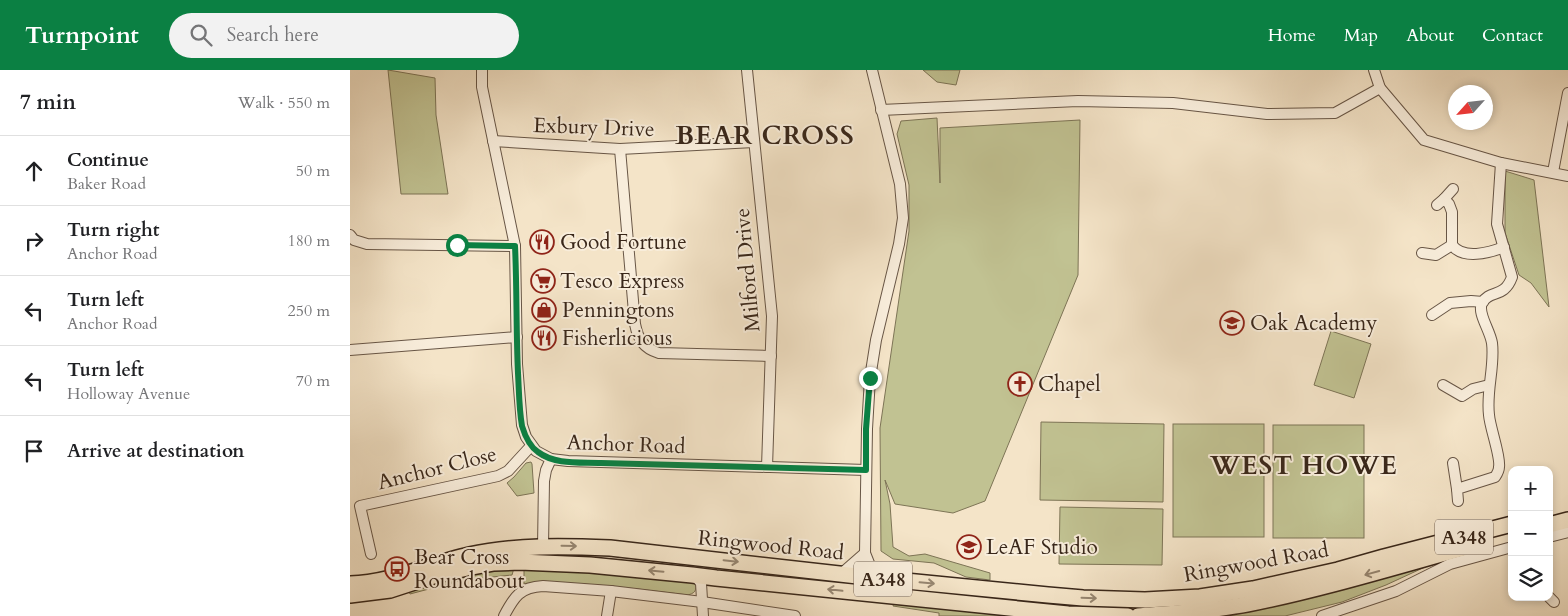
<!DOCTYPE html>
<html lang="en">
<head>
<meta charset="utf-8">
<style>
  :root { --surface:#fff; --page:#f2f2f2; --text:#202124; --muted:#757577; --line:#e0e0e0; --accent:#0b8043 }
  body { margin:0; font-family:Cardo,serif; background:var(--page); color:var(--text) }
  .controls { position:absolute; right:15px; bottom:15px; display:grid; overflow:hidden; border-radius:10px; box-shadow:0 2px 8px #0003 }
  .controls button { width:45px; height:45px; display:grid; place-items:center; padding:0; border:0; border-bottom:1px solid var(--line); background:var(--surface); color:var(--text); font:25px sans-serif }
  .compass { position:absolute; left:1098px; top:15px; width:45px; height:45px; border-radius:50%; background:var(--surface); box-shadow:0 2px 8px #0003; rotate:243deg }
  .stop { position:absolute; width:15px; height:15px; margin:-11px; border:4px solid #0b8043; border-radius:50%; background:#fff }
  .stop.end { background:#0b8043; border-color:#fff; box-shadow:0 1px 5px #0008 }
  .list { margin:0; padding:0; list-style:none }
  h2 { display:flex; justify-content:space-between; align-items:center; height:65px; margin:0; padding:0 20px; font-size:21px }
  h2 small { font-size:16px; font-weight:400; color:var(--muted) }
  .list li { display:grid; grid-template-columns:32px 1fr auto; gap:15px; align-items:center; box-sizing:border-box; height:70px; padding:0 20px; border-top:1px solid var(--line) }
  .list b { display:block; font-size:19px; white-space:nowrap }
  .list p { margin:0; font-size:16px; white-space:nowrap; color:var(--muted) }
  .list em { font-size:16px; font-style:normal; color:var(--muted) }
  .icon { flex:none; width:28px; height:28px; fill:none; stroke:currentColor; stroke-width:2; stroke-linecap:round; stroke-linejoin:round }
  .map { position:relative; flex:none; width:1218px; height:546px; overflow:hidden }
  header { display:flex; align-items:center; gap:30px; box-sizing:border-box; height:70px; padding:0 25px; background:var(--accent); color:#fff }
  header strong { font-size:24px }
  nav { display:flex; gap:28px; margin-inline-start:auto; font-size:18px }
  .search { width:350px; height:45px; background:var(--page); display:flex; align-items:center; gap:12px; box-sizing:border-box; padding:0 18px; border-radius:28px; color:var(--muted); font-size:19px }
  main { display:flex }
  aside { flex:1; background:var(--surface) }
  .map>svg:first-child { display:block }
</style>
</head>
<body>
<header>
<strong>Turnpoint</strong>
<div class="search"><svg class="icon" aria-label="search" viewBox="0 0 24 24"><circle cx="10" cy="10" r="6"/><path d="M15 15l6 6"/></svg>Search here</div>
<nav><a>Home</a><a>Map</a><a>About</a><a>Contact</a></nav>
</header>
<main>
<aside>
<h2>7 min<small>Walk · 550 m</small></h2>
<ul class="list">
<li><svg class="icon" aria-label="ahead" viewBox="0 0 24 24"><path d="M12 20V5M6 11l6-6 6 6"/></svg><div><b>Continue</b><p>Baker Road</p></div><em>50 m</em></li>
<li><svg class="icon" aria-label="right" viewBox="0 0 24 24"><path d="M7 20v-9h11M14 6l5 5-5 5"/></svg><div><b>Turn right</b><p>Anchor Road</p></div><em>180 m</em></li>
<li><svg class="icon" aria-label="left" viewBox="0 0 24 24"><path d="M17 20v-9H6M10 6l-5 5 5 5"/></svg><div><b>Turn left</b><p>Anchor Road</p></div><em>250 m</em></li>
<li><svg class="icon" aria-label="left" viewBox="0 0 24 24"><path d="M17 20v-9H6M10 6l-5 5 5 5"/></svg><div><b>Turn left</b><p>Holloway Avenue</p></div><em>70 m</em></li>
<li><svg class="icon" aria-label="arrive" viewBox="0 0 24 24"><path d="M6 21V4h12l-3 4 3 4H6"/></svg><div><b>Arrive at destination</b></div></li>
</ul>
</aside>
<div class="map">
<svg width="1218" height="546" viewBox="0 0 1218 546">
  <rect width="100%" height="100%" fill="#f4e4c8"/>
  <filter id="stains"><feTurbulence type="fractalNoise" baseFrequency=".004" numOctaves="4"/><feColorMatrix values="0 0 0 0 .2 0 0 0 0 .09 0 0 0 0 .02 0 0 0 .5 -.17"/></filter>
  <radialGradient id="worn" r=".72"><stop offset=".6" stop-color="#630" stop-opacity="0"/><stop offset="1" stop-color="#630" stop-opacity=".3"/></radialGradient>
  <g fill="#c1c292" stroke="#7d7456">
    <path d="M38 0 85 8 86 45 98 124H51Z"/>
    <path d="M573 0H610L606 15 587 12Z"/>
    <path d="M587 48 590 113V58L730 50 728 205 635 431 603 443 545 434 535 410 540 434 543 477 559 486 575 484 640 503V510L616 507 584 493 543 489 531 481 530 358 559 161V115L547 64 551 51Z"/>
    <path d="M1155 101 1184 110 1199 237 1181 213 1169 205 1155 163Z"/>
    <path d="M981 261 1021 274 1004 328 964 315Z"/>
    <path d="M691 352 814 354 813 432 690 430Z"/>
    <rect x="823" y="354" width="91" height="113"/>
    <rect x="923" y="355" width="91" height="113"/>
    <path d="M181 392 182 394 184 423 167 426 157 413 164 407 176 393Z"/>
    <path d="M710 437 813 439 812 495 709 494Z"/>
    <path d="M1088 491 1036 515 992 532 935 546H857Z"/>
    <path d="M174 497 343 511 346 515C346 522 344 523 338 525 303 521 268 516 233 514 213 513 194 511 174 514Z"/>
    <path d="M164 498 162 505 113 510 60 524 58 520 118 503Z"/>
    <path d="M544 533 681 546H589V543L543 536Z"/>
  </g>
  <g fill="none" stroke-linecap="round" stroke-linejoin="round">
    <g stroke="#685646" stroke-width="12">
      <g id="minor">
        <path d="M132 0V17L165 176 167 294 172 355 176 367 186 381 201 389 218 391 516 400"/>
        <path d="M397 0 422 246 417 397"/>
        <path d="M1024 0 1030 18 1074 70 1151 93 1218 106"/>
        <path d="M531 40 728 31 823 33 917 44 985 43 1030 18"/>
        <path d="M143 71 270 79 404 72"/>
        <path d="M270 79 285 254C288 269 293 278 309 283L421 286"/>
        <path d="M1203 102 1218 23"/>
        <path d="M1094 129 1103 119"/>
        <path d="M1087 135 1094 129 1099 134 1102 142V175C1113 190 1139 183 1154 177"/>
        <path d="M0 165 4 170 17 174 165 176"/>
        <path d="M1072 183 1086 185 1102 175"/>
        <path d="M1082 245 1100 233 1121 231 1133 232"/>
        <path d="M0 280 167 267"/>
        <path d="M1093 315 1112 326 1123 319 1139 315"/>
        <path d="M1103 393 1107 419"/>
        <path d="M1108 431 1107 419 1145 407C1147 404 1149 401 1149 397 1151 387 1140 358 1139 345 1136 320 1145 297 1142 273 1140 260 1127 243 1132 233 1140 219 1154 229 1162 207L1147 154 1151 93"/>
        <path d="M1199 467 1218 462"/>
        <path d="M193 477 194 411 196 400 201 389"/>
        <path d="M515 483 517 359 520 308 526 270 549 174 553 148 550 114 522 0"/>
        <path d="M21 484 10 436 148 406 158 401 181 376"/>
        <path d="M491 504 515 483 525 508"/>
        <path d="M344 505 351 513 353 546"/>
        <path d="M1199 527 1204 532"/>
        <path d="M154 546C164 527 170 517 193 516L261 521 352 532 445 546"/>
        <path d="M257 546 261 521"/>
        <path d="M972 546 1046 521 1100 494 1162 477"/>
      </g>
    </g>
    <g stroke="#39271a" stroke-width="18">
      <g id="highway">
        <path d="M1199 455 1218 450"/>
        <path d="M0 514C41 513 79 494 119 485 165 475 213 476 260 478L525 508 698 525 733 528 795 530 850 527 903 519 988 500 1034 487 1162 454"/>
        <path d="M0 525 40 520 83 506 117 498 144 493 170 492 240 495 342 505 366 508 718 544 778 546"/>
        <path d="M788 546C825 543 862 541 898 534 977 518 1054 494 1131 473"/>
      </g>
    </g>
    <use href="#minor" stroke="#f8eddb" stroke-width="10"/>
    <use href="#highway" stroke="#f4e4c8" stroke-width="15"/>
  </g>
  <defs><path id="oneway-shaft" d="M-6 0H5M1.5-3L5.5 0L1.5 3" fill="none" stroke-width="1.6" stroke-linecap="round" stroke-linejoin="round" transform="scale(1.25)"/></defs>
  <g stroke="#968671">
    <use href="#oneway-shaft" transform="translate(219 476) rotate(1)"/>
    <use href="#oneway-shaft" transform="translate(381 491) rotate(6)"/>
    <use href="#oneway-shaft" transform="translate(306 501) rotate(-175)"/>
    <use href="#oneway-shaft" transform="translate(1022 503) rotate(165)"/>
    <use href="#oneway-shaft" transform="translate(577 513) rotate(5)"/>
    <use href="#oneway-shaft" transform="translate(485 520) rotate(-174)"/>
    <use href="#oneway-shaft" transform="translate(739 528) rotate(2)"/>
  </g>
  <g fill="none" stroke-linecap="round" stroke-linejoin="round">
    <path stroke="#0b8043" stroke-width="6" d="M107 175 165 176C167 218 166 261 168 303 169 320 169 339 172 356 175 366 179 376 188 382 205 395 230 392 251 393L516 400V359L520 308"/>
  </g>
  <defs>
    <g id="restaurant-ring" transform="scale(1.25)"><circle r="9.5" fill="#f8eddb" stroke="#8f2418" stroke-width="1.5"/><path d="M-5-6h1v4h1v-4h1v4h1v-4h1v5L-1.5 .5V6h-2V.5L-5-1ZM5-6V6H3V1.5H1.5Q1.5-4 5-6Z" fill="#8f2418"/></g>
    <g id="supermarket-ring" transform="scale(1.25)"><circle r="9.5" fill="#f8eddb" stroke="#8f2418" stroke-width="1.5"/><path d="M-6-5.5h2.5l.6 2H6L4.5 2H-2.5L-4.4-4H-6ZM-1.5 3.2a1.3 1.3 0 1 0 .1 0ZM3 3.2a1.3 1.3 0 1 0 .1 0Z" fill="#8f2418"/></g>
    <g id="shop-ring" transform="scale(1.25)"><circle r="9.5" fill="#f8eddb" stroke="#8f2418" stroke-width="1.5"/><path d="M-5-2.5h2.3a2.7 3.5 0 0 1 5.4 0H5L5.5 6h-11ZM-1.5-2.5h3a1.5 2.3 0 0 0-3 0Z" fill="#8f2418"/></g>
    <g id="school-ring" transform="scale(1.25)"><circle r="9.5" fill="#f8eddb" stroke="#8f2418" stroke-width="1.5"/><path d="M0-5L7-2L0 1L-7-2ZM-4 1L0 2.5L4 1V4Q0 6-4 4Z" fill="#8f2418"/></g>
    <g id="church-ring" transform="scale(1.25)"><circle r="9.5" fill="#f8eddb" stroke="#8f2418" stroke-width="1.5"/><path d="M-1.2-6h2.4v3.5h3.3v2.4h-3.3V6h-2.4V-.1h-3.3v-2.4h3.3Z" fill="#8f2418"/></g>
    <g id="bus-ring" transform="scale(1.25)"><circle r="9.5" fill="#f8eddb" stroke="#8f2418" stroke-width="1.5"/><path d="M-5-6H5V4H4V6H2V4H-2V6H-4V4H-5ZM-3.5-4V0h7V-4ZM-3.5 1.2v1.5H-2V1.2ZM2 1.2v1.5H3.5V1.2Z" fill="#8f2418"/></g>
  </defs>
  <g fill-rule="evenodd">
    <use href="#restaurant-ring" x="192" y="172"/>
    <use href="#supermarket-ring" x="193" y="211"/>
    <use href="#shop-ring" x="194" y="240"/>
    <use href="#school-ring" x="882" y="253"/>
    <use href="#restaurant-ring" x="194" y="268"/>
    <use href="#church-ring" x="670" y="314"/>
    <use href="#school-ring" x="619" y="477"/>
    <use href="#bus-ring" x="47" y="499"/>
  </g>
  <g text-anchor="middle" stroke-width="4" stroke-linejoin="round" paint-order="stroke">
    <g fill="#f8eddb" stroke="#726254" stroke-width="1">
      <rect x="1085" y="449.5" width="58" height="35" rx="4"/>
      <rect x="504" y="491.5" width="58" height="35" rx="4"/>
    </g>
    <g font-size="20" font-weight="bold" fill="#39271a">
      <text x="1114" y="474">A348</text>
      <text x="533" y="516">A348</text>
    </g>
    <g font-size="21" fill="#39271a" stroke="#f8eddb">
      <text transform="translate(244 57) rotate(2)" y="7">Exbury Drive</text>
      <text transform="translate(397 200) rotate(-95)" y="7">Milford Drive</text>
      <text transform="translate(276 374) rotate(2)" y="7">Anchor Road</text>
      <text transform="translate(87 398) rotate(-14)" y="7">Anchor Close</text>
      <text transform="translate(421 475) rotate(6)" y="7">Ringwood Road</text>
      <text transform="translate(906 492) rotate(-10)" y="7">Ringwood Road</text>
    </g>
    <g font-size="21" fill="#39271a" stroke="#f8eddb" text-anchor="start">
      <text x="210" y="179">Good Fortune</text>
      <text x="210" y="218">Tesco Express</text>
      <text x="212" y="247">Penningtons</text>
      <text x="900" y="260">Oak Academy</text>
      <text x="212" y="275">Fisherlicious</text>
      <text x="688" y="321">Chapel</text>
      <text x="636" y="484">LeAF Studio</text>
      <text x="64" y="494">Bear Cross<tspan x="64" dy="24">Roundabout</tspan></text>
    </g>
    <g font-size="26" font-weight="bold" letter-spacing="1" fill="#39271a" stroke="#f8eddb">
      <text x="415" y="74">BEAR CROSS</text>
      <text x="954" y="404">WEST HOWE</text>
    </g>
  </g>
  <rect width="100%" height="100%" filter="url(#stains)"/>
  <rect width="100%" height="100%" fill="url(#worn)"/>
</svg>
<div class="controls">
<button>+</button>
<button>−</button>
<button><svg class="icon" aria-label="layers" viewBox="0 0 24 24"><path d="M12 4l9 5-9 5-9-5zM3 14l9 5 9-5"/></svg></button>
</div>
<svg class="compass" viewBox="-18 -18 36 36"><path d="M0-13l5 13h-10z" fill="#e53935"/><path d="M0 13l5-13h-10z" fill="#757577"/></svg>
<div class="stop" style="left:107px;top:175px"></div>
<div class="stop end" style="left:520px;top:308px"></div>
</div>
</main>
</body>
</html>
